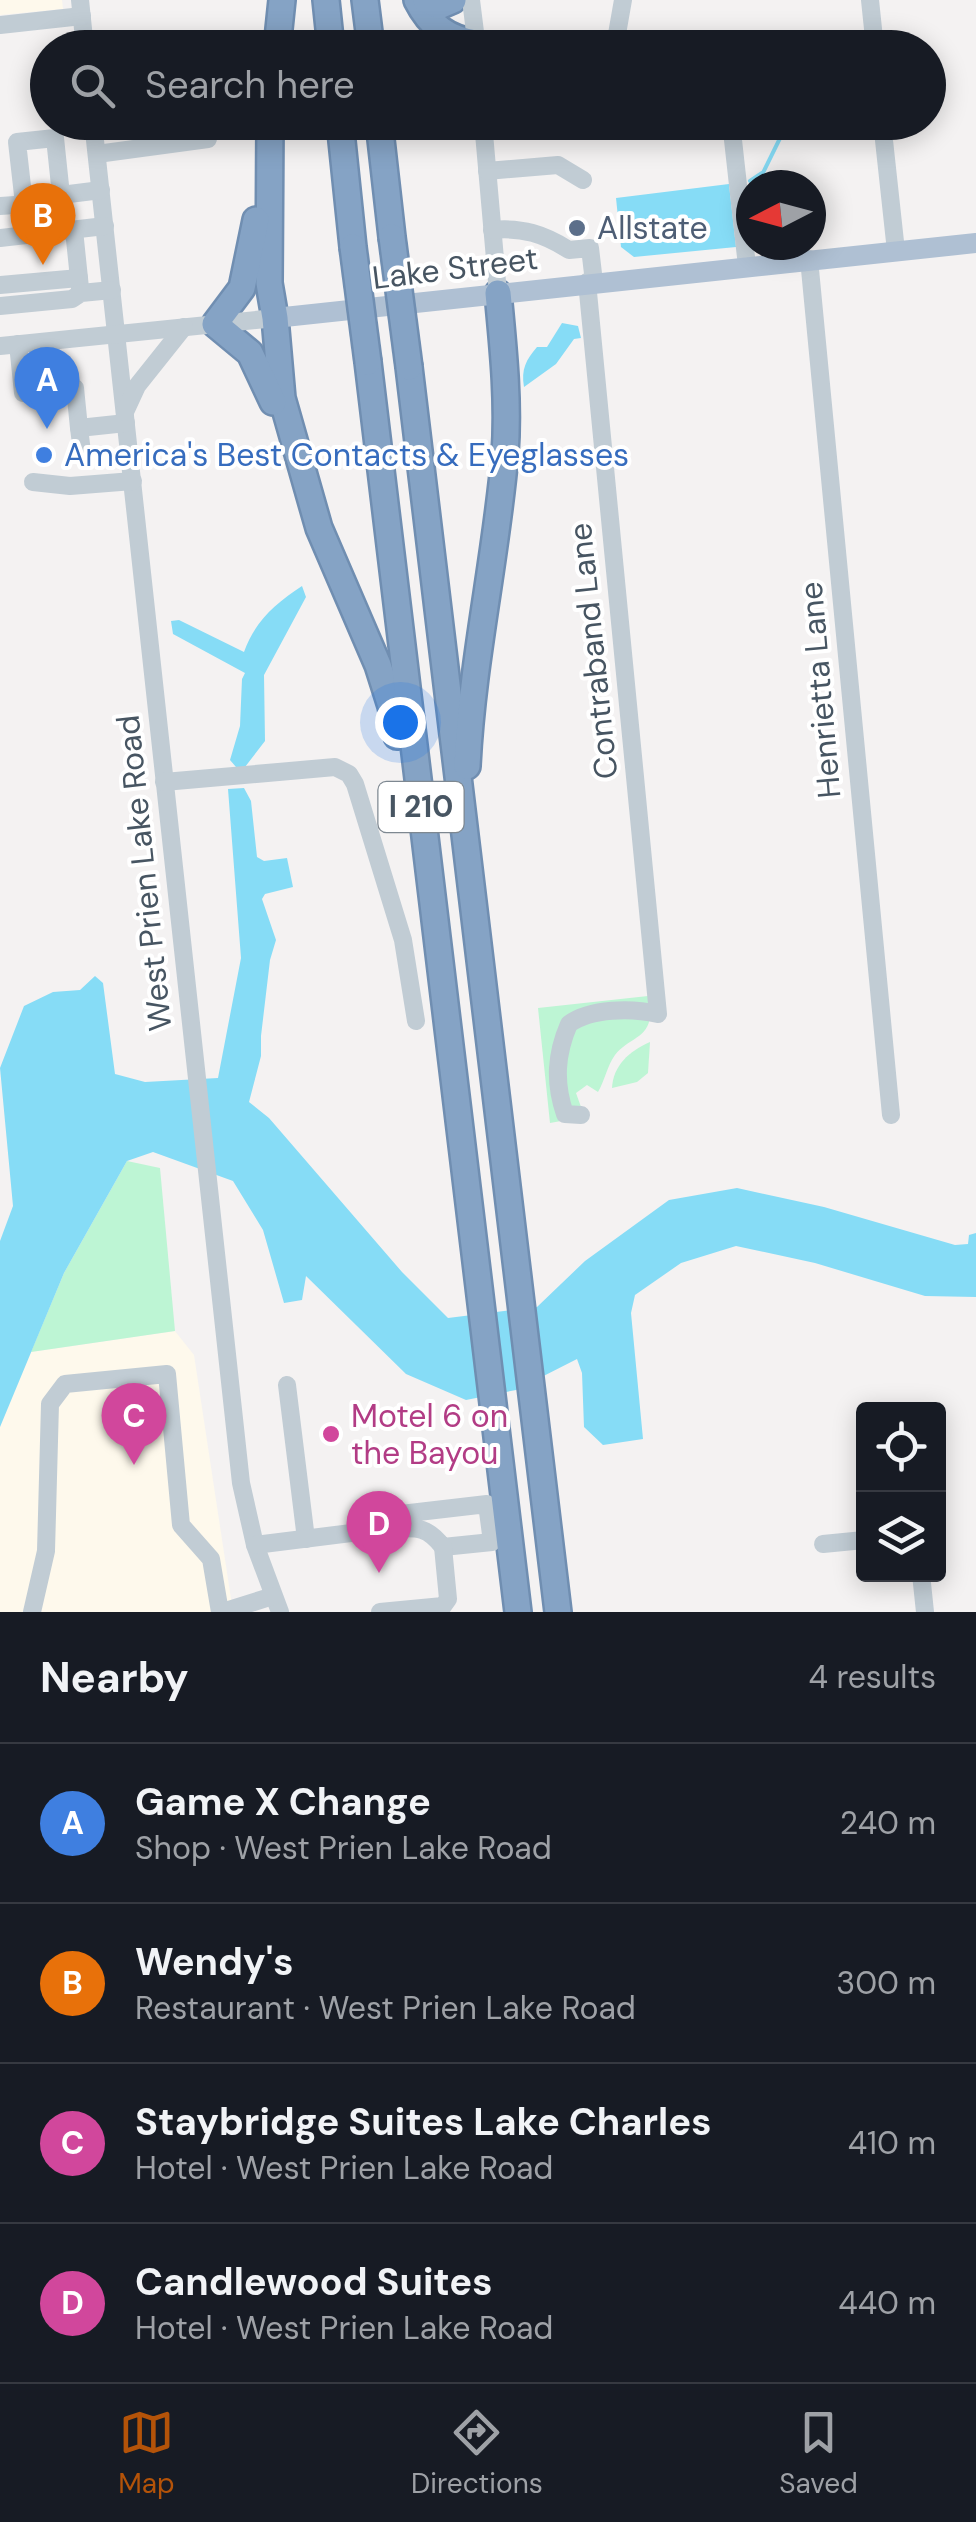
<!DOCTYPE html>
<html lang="en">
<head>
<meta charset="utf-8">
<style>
  :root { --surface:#171b24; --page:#20242c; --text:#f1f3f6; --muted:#9ea1a6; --line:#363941; --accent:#b45309 }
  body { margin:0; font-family:"DM Sans",sans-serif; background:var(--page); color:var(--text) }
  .controls { position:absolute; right:30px; bottom:30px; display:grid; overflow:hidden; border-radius:10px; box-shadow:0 5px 25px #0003 }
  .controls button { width:90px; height:90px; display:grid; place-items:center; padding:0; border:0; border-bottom:2px solid var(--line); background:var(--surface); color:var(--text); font:50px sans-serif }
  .compass { position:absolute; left:736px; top:170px; width:90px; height:90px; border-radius:50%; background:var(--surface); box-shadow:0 5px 25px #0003; rotate:264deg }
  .you { position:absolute; left:400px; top:722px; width:35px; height:35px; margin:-25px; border:8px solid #fff; border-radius:50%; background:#1a73e8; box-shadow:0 0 0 15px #1a73e833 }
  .badge { display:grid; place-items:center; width:65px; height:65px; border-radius:50%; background:var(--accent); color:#fff; font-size:32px; font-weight:700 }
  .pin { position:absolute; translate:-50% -82px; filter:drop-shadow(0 2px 5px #0008) }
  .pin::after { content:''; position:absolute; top:52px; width:35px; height:30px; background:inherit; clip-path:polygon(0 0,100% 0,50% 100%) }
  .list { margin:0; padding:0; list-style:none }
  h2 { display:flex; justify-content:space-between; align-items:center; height:130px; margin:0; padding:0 40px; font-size:42px }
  h2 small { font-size:32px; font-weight:400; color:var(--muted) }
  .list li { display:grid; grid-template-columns:65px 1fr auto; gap:30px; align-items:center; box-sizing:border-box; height:160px; padding:0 40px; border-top:2px solid var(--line) }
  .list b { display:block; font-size:38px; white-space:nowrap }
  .list p { margin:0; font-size:32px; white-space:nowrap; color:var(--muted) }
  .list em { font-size:32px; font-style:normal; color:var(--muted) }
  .icon { flex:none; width:55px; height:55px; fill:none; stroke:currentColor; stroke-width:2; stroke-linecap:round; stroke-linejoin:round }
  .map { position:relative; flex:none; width:976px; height:1612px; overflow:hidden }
  .search { position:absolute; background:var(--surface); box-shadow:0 5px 25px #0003; left:30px; right:30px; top:30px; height:110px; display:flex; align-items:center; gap:25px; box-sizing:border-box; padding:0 35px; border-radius:55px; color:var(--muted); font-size:38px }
  .sheet { height:770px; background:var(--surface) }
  nav { display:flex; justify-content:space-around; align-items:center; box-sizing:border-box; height:140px; border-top:2px solid var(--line); background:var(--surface); font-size:28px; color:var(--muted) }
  nav a { display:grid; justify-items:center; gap:5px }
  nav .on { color:var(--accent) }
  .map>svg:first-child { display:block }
</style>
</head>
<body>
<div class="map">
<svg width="976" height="1612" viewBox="0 0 976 1612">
  <rect width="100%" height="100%" fill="#f4f2f2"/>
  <g fill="#fef9ec">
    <path d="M0 0H62L63 9 0 15Z"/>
    <path d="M175 1331 194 1355 233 1612H0V1427L31 1352Z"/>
  </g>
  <g fill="#bdf5d4">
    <path d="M648 996 649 1008 572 1017 561 1121 550 1123 538 1008Z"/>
    <path d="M650 1014C650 1038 628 1038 615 1055 607 1066 605 1080 598 1092L587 1085 576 1093 581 1107 569 1110 561 1053 581 1018Z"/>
    <path d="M650 1042 648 1073 637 1082 612 1088C613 1066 629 1051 650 1042Z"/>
    <path d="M127 1161 160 1168 175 1331 31 1352 64 1273Z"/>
  </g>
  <g fill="#86dcf6">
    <path d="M729 184 736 247 634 257 621 247 616 198Z"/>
    <path d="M562 323 578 326 581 338 574 339 556 364 524 387C521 369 526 360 537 347H547Z"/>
    <path d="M302 586 306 597 264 675 265 741 245 767H236L230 760 240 726 242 679 245 673 173 634 171 621 179 620 244 652C255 621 275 604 302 586Z"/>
    <path d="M244 788 251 801 257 857 264 861 287 858 293 887 265 894 262 899 276 940 270 960 261 1036V1056L249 1102 269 1118 402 1272 448 1318 537 1307 585 1261 669 1200 737 1188 824 1207 955 1245 968 1244 969 1235 976 1233V1297L925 1296 815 1263 736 1246 681 1263 635 1295 631 1313 643 1439 603 1445 584 1427 582 1373 577 1359 516 1390 466 1400 406 1374 306 1276 302 1300 284 1303 263 1230 233 1181 153 1152 127 1161 64 1273 0 1427V1241L13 1206 0 1068 24 1006 53 992 80 990 95 976 103 983 115 1074 145 1082 218 1078 241 958 228 789Z"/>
  </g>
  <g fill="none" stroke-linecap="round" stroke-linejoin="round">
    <g stroke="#86dcf6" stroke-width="4">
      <path d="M750 181 762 173"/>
      <path d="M757 185 788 122"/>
    </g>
    <g stroke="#708eb1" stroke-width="30">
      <g id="highway">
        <path d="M326 0 331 48"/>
        <path d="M365 0 371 48"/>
        <path d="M417 0C430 26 448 39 476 43"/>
        <path d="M426 0 439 6 453 0"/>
        <path d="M277 48 282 0"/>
        <path d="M270 122 269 283 275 318 282 398 319 528 378 665 391 706 397 736"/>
        <path d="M340 122 353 247"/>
        <path d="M379 122 392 237"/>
        <path d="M256 220 242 288 215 324 250 353 273 402"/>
        <path d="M368 362 518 1612"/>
        <path d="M409 367 558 1612"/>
        <path d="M467 766C472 661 496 559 505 454 509 401 503 346 498 293"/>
      </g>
    </g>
    <g stroke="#c1ccd4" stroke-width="18">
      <path d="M80 0 85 48"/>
      <path d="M471 0 477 48"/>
      <path d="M870 0 875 48"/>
      <path d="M0 25 82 16"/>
      <path d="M618 48 617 34 623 0"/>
      <path d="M93 122 241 1483 255 1545 280 1612"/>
      <path d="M483 122 498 293"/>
      <path d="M731 122 747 266"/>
      <path d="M882 122 896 251"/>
      <path d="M97 154 208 139"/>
      <path d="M487 171 558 165 583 180"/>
      <path d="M24 204 17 142 55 138 61 195"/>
      <path d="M0 206 44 203 61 195 101 190"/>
      <path d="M74 230 80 288"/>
      <path d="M492 230C522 227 544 234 569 250L590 248 594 282"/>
      <path d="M0 238 105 226"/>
      <path d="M809 259 891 1115"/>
      <path d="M0 285 79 278"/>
      <path d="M0 306 72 299 81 293 112 290"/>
      <path d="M18 344 23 393 75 388 79 428 126 423"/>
      <path d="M0 346 275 318"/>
      <path d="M125 412 137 386 184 327"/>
      <path d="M79 428 82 452"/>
      <path d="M33 482 70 486 133 481"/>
      <path d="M164 782 335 767 349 774 355 784 403 940 416 1021"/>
      <path d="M581 1115 565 1114C554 1082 556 1054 569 1024 591 1008 632 1008 658 1014L587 282"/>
      <path d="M287 1385 306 1539"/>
      <path d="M823 1544 864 1540"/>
      <path d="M255 1545 383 1529 401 1514 487 1504 492 1542 443 1547C424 1522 412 1529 383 1529"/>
      <path d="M921 1574 925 1612"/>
      <path d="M32 1612 46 1551 50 1404 65 1384 167 1374 181 1525 211 1559 220 1612"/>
      <path d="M222 1612 273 1596"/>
      <path d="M380 1612 443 1606 448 1599 443 1547"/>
    </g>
    <path stroke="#afc0d3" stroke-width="20" d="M275 318 976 243"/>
    <use href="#highway" stroke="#85a3c5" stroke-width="25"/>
    <g stroke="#708eb1" stroke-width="30" stroke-linecap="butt">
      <g id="highway-bridge">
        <path d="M392 237 409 367"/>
        <path d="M353 247 368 362"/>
      </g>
    </g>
    <use href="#highway-bridge" stroke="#85a3c5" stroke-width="25"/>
  </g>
  <circle fill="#5c6f8a" stroke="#fff" stroke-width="4" cx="577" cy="228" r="10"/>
  <circle fill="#3f7fe0" stroke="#fff" stroke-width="4" cx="44" cy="455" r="10"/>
  <circle fill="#d1479c" stroke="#fff" stroke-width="4" cx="331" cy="1434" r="10"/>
  <g text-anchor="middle" stroke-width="8" stroke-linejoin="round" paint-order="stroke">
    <rect fill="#fff" stroke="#7e8891" stroke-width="2.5" x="378.5" y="782" width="85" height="50" rx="8"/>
    <g font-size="30" font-weight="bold" fill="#475562">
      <text x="421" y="817">I 210</text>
    </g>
    <g font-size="32" fill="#4e5e75" stroke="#fff" text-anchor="start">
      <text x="597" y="239">Allstate</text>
    </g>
    <g font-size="32" fill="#475562" stroke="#fff">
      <text transform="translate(455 268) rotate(-7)" y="11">Lake Street</text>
      <text transform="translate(593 651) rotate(-96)" y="11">Contraband Lane</text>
      <text transform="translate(820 690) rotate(-95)" y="11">Henrietta Lane</text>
      <text transform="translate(144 873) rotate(-96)" y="11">West Prien Lake Road</text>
    </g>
    <g font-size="32" fill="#366cbe" stroke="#fff" text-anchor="start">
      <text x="64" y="466">America's Best Contacts &amp; Eyeglasses</text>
    </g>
    <g font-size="32" fill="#b23c85" stroke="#fff" text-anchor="start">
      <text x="351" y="1427">Motel 6 on<tspan x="351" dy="37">the Bayou</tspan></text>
    </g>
  </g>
</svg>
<div class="controls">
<button><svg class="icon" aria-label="locate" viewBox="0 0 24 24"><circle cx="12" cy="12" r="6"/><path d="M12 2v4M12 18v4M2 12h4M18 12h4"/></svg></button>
<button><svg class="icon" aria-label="layers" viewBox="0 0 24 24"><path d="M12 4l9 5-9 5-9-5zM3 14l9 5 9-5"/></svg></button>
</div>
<svg class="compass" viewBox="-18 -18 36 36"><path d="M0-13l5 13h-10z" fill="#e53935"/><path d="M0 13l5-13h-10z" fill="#9ea1a6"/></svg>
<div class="you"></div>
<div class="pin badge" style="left:47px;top:429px;background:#3f7fe0">A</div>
<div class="pin badge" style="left:43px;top:265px;background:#e8710a">B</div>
<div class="pin badge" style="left:134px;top:1465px;background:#d1479c">C</div>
<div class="pin badge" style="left:379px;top:1573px;background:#d1479c">D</div>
<div class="search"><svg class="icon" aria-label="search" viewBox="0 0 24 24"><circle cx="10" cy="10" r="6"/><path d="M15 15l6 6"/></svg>Search here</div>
</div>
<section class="sheet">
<h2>Nearby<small>4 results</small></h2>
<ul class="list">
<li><span class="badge" style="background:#3f7fe0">A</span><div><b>Game X Change</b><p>Shop · West Prien Lake Road</p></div><em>240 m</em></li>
<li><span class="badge" style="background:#e8710a">B</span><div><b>Wendy's</b><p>Restaurant · West Prien Lake Road</p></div><em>300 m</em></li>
<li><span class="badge" style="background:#d1479c">C</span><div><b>Staybridge Suites Lake Charles</b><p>Hotel · West Prien Lake Road</p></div><em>410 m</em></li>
<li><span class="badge" style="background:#d1479c">D</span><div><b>Candlewood Suites</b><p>Hotel · West Prien Lake Road</p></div><em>440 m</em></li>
</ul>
</section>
<nav>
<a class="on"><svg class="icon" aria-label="map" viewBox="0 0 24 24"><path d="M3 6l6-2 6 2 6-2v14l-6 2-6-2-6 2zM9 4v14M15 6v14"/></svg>Map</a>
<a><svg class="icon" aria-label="directions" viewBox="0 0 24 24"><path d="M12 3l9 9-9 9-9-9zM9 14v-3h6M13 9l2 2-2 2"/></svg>Directions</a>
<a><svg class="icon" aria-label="saved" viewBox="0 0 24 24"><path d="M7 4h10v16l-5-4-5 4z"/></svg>Saved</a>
</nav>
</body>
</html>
